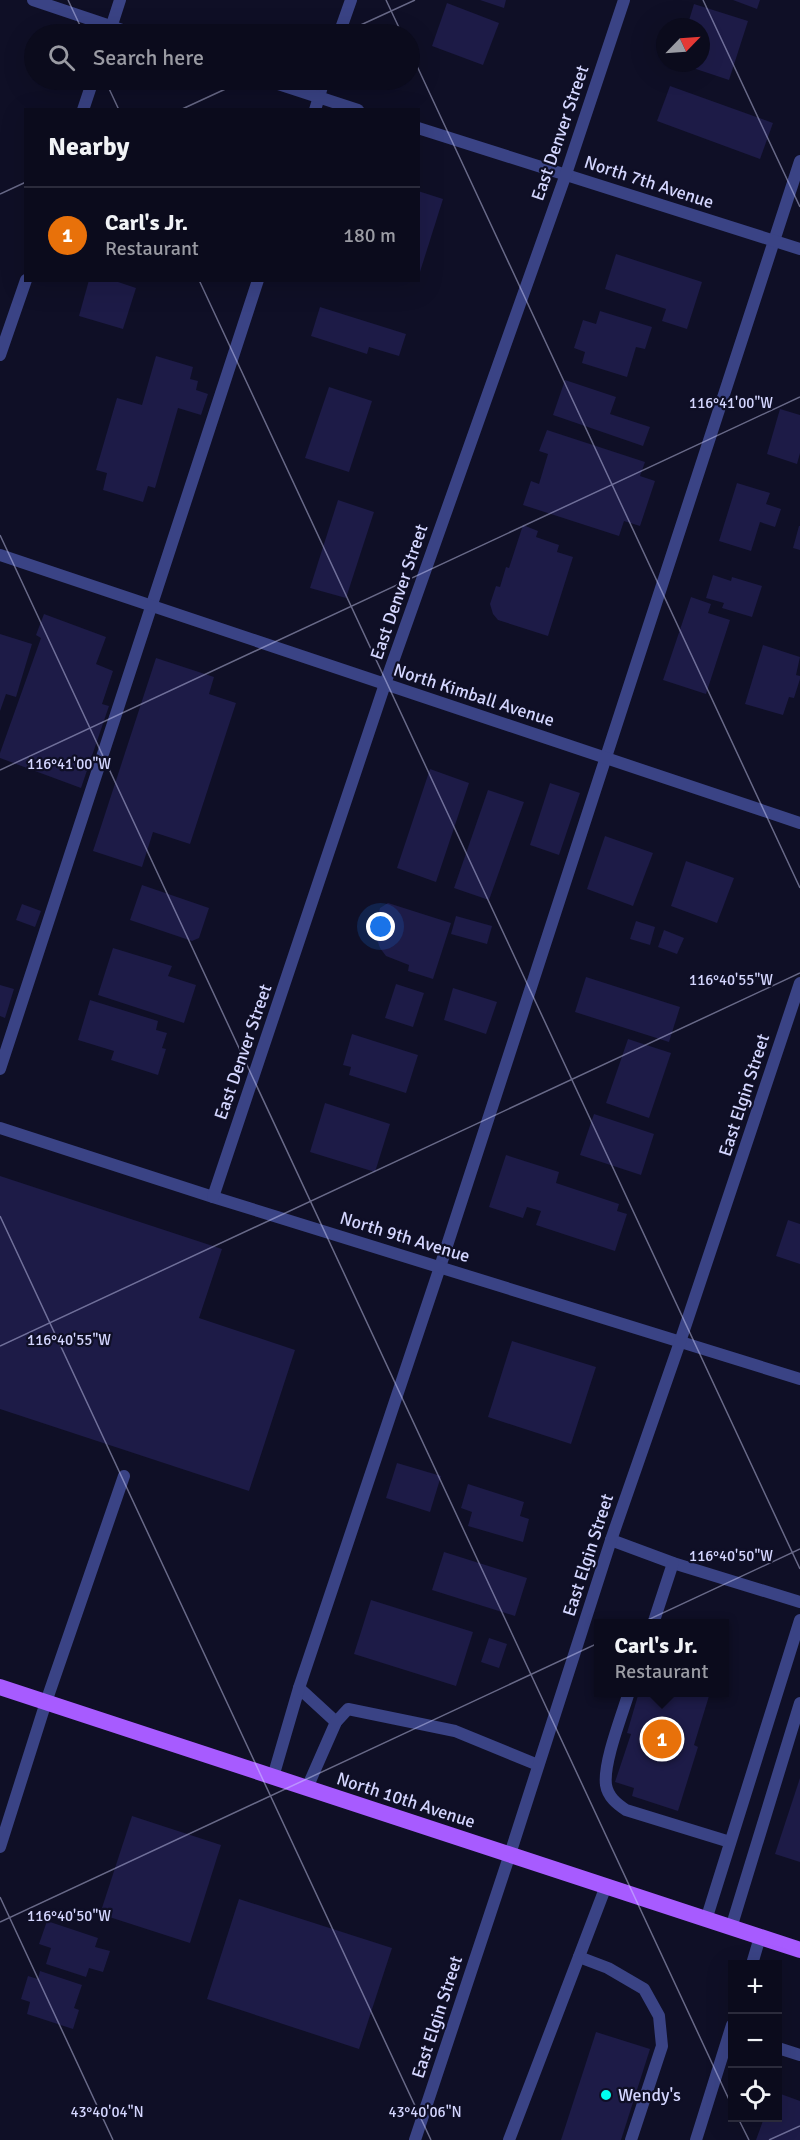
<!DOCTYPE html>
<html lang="en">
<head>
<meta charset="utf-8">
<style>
  :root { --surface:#0b0b1c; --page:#191929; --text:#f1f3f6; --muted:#9a9ba3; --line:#2b2b3b; --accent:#00ffef }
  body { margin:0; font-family:Signika,sans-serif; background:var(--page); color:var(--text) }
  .controls { position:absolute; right:18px; bottom:18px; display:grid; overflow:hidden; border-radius:0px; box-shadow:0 6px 24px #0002 }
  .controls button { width:54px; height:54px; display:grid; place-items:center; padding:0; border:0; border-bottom:2px solid var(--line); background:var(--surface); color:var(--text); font:30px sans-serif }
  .compass { position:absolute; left:656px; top:18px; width:54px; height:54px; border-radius:50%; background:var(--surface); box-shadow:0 6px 24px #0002; rotate:65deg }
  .you { position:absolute; left:381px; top:927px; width:21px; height:21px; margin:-15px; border:4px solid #fff; border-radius:50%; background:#1a73e8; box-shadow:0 0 0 9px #1a73e833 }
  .badge { display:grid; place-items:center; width:39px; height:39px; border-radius:50%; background:var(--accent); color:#fff; font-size:20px; font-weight:700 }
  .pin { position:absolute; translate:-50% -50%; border:3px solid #fff; box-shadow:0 2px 6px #0006 }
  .popup { position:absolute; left:594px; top:1619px; width:135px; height:78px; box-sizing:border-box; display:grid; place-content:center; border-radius:0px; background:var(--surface); filter:drop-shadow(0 2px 4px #0005); font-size:20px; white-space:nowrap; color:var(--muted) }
  .popup b { font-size:22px; color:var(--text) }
  .popup::after { content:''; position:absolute; left:50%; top:100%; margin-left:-12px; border:12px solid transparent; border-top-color:var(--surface) }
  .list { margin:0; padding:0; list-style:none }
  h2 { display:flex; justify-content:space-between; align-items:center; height:78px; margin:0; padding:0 24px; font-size:26px }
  h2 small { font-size:20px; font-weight:400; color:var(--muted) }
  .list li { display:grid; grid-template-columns:39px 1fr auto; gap:18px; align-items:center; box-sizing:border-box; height:96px; padding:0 24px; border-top:2px solid var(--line) }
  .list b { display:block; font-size:22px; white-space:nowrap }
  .list p { margin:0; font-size:20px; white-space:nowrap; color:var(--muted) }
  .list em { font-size:20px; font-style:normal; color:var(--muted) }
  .icon { flex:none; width:33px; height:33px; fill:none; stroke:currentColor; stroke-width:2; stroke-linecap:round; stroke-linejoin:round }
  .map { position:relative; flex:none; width:800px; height:2140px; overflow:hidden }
  .search { position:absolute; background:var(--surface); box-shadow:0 6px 24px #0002; left:24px; top:24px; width:396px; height:66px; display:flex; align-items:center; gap:15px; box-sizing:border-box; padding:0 21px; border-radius:33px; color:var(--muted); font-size:22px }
  .panel { position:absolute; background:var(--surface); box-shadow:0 6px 24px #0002; left:24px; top:108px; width:396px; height:174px; border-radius:0px }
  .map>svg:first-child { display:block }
</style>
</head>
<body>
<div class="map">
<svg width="800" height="2140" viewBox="0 0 800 2140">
  <rect width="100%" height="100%" fill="#0f0f26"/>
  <g fill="#1d1b47">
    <path d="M480 0H506L504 8Z"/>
    <path d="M733 0H760L757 9Z"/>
    <path d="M447 3 499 23 483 65 432 46Z"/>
    <path d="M694 4 748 21 729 80 678 63H701V27H687Z"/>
    <path d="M670 86 773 123 760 159 657 121Z"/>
    <path d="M418 191 443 199 419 275H418Z"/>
    <path d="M616 254 702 282 687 329 662 321 666 309 605 289Z"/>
    <path d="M89 280H112L136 288 123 329 79 316Z"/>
    <path d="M320 307 406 334 399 356 369 347 367 354 311 336Z"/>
    <path d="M600 311 652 327 645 349 636 347 627 377 582 363 585 352 574 348 583 320 596 324Z"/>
    <path d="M156 356 193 367 190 379 198 381 196 390 208 394 201 415 178 408 155 488 148 486 143 502 103 490 107 473 96 470 117 398 142 405Z"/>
    <path d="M565 380 616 397 610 414 650 427 643 446 553 415Z"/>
    <path d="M329 387 372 401 349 472 305 458Z"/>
    <path d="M780 409 800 415V453L797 464 767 454Z"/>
    <path d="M547 430 645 462 640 476 655 481 640 526 624 521 619 536 523 505 531 481 539 484 548 454 539 451Z"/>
    <path d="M737 483 770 493 766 504 781 509 775 527 760 522 751 551 719 541Z"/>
    <path d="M338 500 374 512 346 598 310 588Z"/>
    <path d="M523 525 538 531 536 537 559 545 557 552 573 557 548 636 498 620 493 614 490 604 496 586 500 587 506 567 509 568Z"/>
    <path d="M799 526H800V550L793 548Z"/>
    <path d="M713 575 731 581 732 577 762 586 752 617 722 608 724 603 706 598Z"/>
    <path d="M691 597 711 604 708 613 730 620 706 694 663 680Z"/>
    <path d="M44 614 106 637 96 664 113 671 102 704 109 706 81 788 0 758V753L41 638 36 635Z"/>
    <path d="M0 634 32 644 16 697 6 694 0 711Z"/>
    <path d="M763 645 800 657 796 675 800 676V679L794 698 789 697 783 715 745 704Z"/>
    <path d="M156 658 214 677 209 694 236 703 190 844 153 832 142 867 93 851Z"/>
    <path d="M430 769 469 783 436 882 397 868Z"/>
    <path d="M550 783 580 793 559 855 530 845Z"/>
    <path d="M488 790 524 802 489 900 454 888Z"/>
    <path d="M605 836 653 853 633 906 587 889Z"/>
    <path d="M686 861 734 878 717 923 671 906Z"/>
    <path d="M142 885 209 908 199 938 192 941 130 920Z"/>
    <path d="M388 903 451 923 433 979 408 971 409 965 386 956 380 948 374 931 380 908Z"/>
    <path d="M22 904 41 911 35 927 16 920Z"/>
    <path d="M456 916 492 926 487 944 451 934Z"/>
    <path d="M636 921 655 927 650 945 630 939Z"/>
    <path d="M664 930 684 938 677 954 658 947Z"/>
    <path d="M113 948 172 966 168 976 196 985 184 1023 98 995Z"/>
    <path d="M586 977 680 1007 669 1042 575 1012Z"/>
    <path d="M396 984 424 993 413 1027 385 1018Z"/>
    <path d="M0 985 14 989 5 1018 0 1016Z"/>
    <path d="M453 988 497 1002 486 1034 444 1020Z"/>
    <path d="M90 1000 158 1021 156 1030 167 1033 162 1048 166 1049 158 1075 111 1060 114 1051 78 1040Z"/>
    <path d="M352 1034 418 1055 406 1093 349 1075 351 1067 343 1065Z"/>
    <path d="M628 1039 671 1053 649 1118 606 1103Z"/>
    <path d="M325 1103 390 1124 375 1172 310 1152Z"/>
    <path d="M594 1114 654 1134 641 1175 580 1155Z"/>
    <path d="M506 1155 559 1172 556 1183 619 1204 617 1211 627 1214 615 1251 536 1225 541 1211 527 1207 523 1218 489 1207Z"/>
    <path d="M0 1176 222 1249 199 1318 295 1350 249 1491 0 1409Z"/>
    <path d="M788 1220 800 1224V1264L776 1256Z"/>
    <path d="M512 1341 596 1367 571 1444 488 1417Z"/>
    <path d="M397 1463 441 1476 430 1512 386 1498Z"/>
    <path d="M468 1484 524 1502 520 1516 529 1519 523 1542 468 1526 472 1512 461 1508Z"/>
    <path d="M444 1552 527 1578 515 1616 432 1590Z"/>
    <path d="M371 1600 473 1632 456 1686 354 1654Z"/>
    <path d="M489 1638 507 1644 499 1668 481 1662Z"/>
    <path d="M639 1692H697L709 1696 694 1745 698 1747 678 1811 632 1796 634 1788 615 1782 631 1734 627 1733Z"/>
    <path d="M800 1778V1862L775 1854Z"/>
    <path d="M132 1816 221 1845 190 1943 100 1914Z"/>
    <path d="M239 1899 392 1948 359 2049 207 1999Z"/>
    <path d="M47 1921 98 1938 95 1947 110 1951 103 1972 89 1968 86 1977 46 1964 51 1948 39 1944Z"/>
    <path d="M40 1971 82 1985 74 2008 79 2010 73 2029 27 2014 30 2002 21 1999 28 1976 38 1979Z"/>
    <path d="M596 2032 650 2049 621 2140H561Z"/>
    <path d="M778 2093 800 2101V2140H756L764 2118H778Z"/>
  </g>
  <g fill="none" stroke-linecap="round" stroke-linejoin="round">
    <g stroke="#3a4385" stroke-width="12">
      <path d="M339 34 351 0"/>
      <path d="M315 110 324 80"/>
      <path d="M0 1069 258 280"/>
      <path d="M611 1540 673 1563 800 1602"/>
      <path d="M653 1624 673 1563"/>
      <path d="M299 1688 336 1722"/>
      <path d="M629 1692C622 1715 603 1763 606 1785 608 1797 617 1804 626 1810L730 1842"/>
      <path d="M46 1702 124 1476"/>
      <path d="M273 1777 299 1688 440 1267 800 161"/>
      <path d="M307 1788 336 1722 348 1709 455 1731 538 1765"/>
      <path d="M706 1920 800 1620"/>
      <path d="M731 1928 800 1703"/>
      <path d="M579 1957 608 1968 644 1989 659 2016 662 2046 631 2140"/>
      <path d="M752 1964 760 1937"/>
      <path d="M778 2048 800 2055"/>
      <path d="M509 2140 606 1886"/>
      <path d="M696 2140 732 2025"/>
    </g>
    <g stroke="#3a4385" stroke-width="12">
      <path d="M33 0 134 34"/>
      <path d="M266 80 358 110"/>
      <path d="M418 128 800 249"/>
      <path d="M0 555 800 823"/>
      <path d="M0 1128 213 1197 800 1379"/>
      <path d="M213 1197 385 684 566 174 624 0"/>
      <path d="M0 1847 46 1702"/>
      <path d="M415 2140 510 1854 611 1540 680 1342 800 983"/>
    </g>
    <g stroke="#3a4385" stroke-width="12">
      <path d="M109 34 120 0"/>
      <path d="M83 110 93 80"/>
      <path d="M0 355 26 280"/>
    </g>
    <path stroke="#a75bff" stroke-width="16" d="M0 1687 800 1950"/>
  </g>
  <path fill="none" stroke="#d4d6ff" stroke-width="1.5" stroke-opacity="0.45" d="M68 0 84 34M386 0 402 34M703 0 800 207M341 34 415 0M410 51 800 888M105 80 119 110M180 110 245 80M0 194 26 182M199 280 800 1569M0 535 732 2106M0 770 800 397M0 1216 431 2140M0 1346 800 973M0 1897 113 2140M0 1922 800 1549M738 2118 749 2140M769 2140 800 2126"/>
  <circle fill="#00ffef" stroke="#0f0f26" stroke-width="2" cx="606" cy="2095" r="6"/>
  <g text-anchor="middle" stroke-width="4.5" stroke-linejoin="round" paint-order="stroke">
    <g font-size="18" fill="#d4d6ff" stroke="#0f0f26">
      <text transform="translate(560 133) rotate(-71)" y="6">East Denver Street</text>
      <text transform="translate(649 182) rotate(18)" y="6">North 7th Avenue</text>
      <text transform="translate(399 592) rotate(-71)" y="6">East Denver Street</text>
      <text transform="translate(474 695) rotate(18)" y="6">North Kimball Avenue</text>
      <text transform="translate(243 1052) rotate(-71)" y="6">East Denver Street</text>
      <text transform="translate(744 1095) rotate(-72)" y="6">East Elgin Street</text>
      <text transform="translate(405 1237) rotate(17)" y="6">North 9th Avenue</text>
      <text transform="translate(588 1555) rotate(-72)" y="6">East Elgin Street</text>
      <text transform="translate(406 1800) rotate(18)" y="6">North 10th Avenue</text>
      <text transform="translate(437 2017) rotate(-72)" y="6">East Elgin Street</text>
    </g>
    <g font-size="18" fill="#d4d6ff" stroke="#0f0f26" text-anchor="start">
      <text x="618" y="2101">Wendy's</text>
    </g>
  </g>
  <g font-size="15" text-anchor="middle" fill="#d4d6ff" stroke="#0f0f26" stroke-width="4.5" stroke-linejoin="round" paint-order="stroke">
    <text x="731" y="408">116°41'00"W</text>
    <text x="69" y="769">116°41'00"W</text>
    <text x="731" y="985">116°40'55"W</text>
    <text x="69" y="1345">116°40'55"W</text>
    <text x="731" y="1561">116°40'50"W</text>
    <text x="69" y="1921">116°40'50"W</text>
    <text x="107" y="2117">43°40'04"N</text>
    <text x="425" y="2117">43°40'06"N</text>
  </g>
</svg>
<div class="controls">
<button>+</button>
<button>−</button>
<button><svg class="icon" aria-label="locate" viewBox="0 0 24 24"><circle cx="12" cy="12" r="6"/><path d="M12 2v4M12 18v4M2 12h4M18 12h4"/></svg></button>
</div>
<svg class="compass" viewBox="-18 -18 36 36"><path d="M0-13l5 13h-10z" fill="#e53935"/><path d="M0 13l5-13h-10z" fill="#9a9ba3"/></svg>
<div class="you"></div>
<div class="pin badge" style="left:662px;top:1739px;background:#e8710a">1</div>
<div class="popup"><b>Carl's Jr.</b>Restaurant</div>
<div class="search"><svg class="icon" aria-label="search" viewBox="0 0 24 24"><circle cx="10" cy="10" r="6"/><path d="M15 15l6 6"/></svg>Search here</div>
<section class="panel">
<h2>Nearby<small></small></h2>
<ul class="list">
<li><span class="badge" style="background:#e8710a">1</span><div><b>Carl's Jr.</b><p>Restaurant</p></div><em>180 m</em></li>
</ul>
</section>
</div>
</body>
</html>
